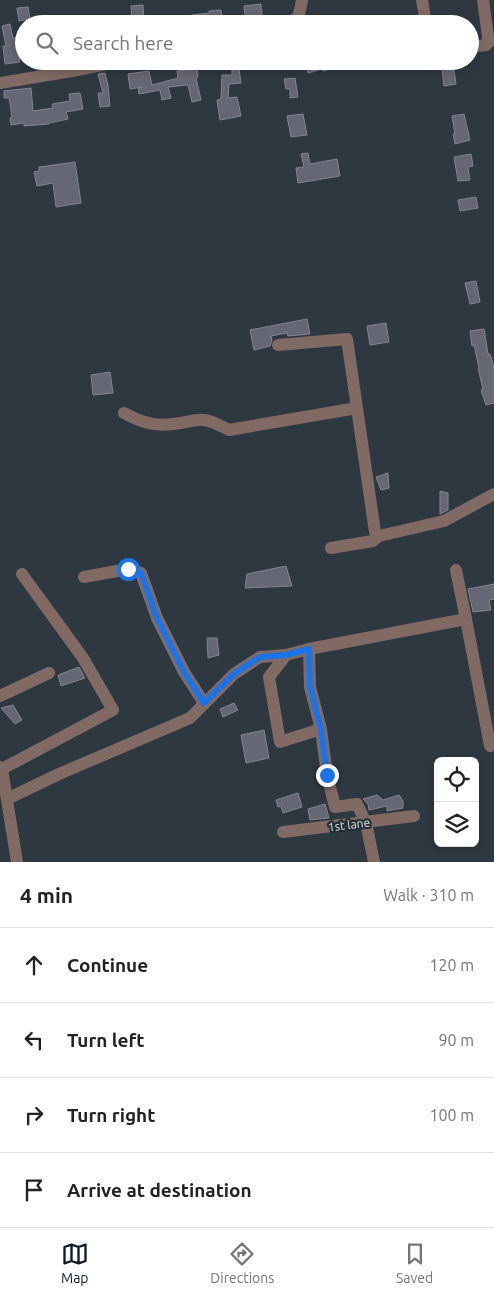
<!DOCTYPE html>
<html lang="en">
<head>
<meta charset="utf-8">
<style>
  :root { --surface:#fff; --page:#f2f2f2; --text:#202124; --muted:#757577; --line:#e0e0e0; --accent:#111827 }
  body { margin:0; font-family:Ubuntu,sans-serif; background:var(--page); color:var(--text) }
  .controls { position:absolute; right:15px; bottom:15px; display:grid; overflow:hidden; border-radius:8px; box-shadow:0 2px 8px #0003 }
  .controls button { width:45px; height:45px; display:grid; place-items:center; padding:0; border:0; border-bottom:1px solid var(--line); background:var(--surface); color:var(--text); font:25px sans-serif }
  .stop { position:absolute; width:15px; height:15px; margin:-11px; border:4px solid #1a73e8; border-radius:50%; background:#fff }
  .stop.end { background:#1a73e8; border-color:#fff; box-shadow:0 1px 5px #0008 }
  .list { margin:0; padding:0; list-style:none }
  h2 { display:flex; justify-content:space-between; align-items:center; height:65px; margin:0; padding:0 20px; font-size:21px }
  h2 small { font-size:16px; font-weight:400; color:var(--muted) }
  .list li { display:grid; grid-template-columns:32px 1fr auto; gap:15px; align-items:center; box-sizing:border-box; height:75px; padding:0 20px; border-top:1px solid var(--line) }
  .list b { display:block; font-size:19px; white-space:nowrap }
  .list em { font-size:16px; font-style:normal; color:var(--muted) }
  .icon { flex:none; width:28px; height:28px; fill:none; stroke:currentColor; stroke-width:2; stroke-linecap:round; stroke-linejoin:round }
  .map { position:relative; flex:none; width:494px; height:862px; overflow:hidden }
  .search { position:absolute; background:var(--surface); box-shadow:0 2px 8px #0003; left:15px; right:15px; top:15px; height:55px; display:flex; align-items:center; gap:12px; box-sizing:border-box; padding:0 18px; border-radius:28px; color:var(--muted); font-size:19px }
  .sheet { height:365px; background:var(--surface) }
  nav { display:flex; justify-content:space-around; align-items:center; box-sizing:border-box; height:70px; border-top:1px solid var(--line); background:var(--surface); font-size:14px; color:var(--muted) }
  nav a { display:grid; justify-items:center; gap:2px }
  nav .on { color:var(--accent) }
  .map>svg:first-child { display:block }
</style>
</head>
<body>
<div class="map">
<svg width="494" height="862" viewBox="0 0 494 862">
  <rect width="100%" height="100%" fill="#2e3841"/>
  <g fill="#666774" stroke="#838491">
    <path d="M261 4 263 23 246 24 244 6Z"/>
    <path d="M143 5 144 24H132L131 6Z"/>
    <path d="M28 7 30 19 19 21 17 8Z"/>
    <path d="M221 10 223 24H193L192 15 209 13V11Z"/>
    <path d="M10 24 13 38 24 36V45L17 46 20 62 5 64 3 46H6L2 26Z"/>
    <path d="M306 61H351V63L323 71 322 69 308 73Z"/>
    <path d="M441 61H451L452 70H454L456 84 444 86Z"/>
    <path d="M197 62 198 77 196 78 201 100 192 102 188 85 168 87 171 98 162 100 160 90 139 94 138 88 142 87 130 89 128 74 149 71 152 85 178 78 177 71 187 70 186 63Z"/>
    <path d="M239 69 241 83 229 84 228 98 237 97 241 116 220 120 217 100 221 99 222 75H232V70Z"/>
    <path d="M105 73 108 85 110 106 100 107 98 93H103L98 74Z"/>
    <path d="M295 78 298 97 290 98V89H286L284 79Z"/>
    <path d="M31 88 33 111 53 108 52 104 70 101 69 94 80 93 83 109 66 112 68 119 49 123V124L24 126V123L11 125 10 118 12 117 9 98H4V91Z"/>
    <path d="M303 114 307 135 291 137 287 116Z"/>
    <path d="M464 114 470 140 455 144 453 134H455L452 116Z"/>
    <path d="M308 153 310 164 337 159 340 176 298 183 296 168 304 167 301 154Z"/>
    <path d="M471 154 473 166 468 167 470 180 458 181 454 157Z"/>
    <path d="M75 162 81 203 56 207 53 183 37 186 34 172 39 171V167Z"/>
    <path d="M476 197 478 208 460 211 458 200Z"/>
    <path d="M476 281 480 302 470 304 465 283Z"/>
    <path d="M307 319 310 334 288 336 287 333 271 336 272 340 270 346 254 350 250 330Z"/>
    <path d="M386 323 389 342 370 345 367 326Z"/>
    <path d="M484 329 488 354H490L494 367V403L486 405 481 390 483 389 478 368H479L474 345 472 346 470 331Z"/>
    <path d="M110 372 113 393 93 395 91 375Z"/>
    <path d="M388 473 389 488 381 490 376 477Z"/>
    <path d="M440 491 448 493V510L440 514Z"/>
    <path d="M286 566 292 586 245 588 247 574Z"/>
    <path d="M494 584V599L489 600 491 610 473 612 468 589Z"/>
    <path d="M207 638H217L219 655 208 658Z"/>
    <path d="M79 667 85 678 61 686 58 675Z"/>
    <path d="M234 703 238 710 223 717 220 709Z"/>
    <path d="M13 705 22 720 15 724 1 708Z"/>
    <path d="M264 730 269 758 246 763 241 735Z"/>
    <path d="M298 793 302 807 283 813 281 806 278 807 276 800Z"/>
    <path d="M377 795 383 800 399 795 403 801V808L387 811V806L369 810 368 804 363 799Z"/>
    <path d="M325 804 329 818 310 820 308 809Z"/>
  </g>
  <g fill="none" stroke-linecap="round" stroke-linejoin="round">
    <g stroke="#816a64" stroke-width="12">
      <path d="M422 0 426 24"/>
      <path d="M289 24C300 18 300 11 302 0"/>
      <path d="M470 47 486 45 488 43V37L483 0"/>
      <path d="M0 83 72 71 121 61"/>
      <path d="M278 345 347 339 375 532 379 536"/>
      <path d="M124 413C144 424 158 427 180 423 188 422 196 419 204 420 213 421 221 426 229 430L357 408"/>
      <path d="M331 548 373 541 379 536 444 521 494 494"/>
      <path d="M456 570 466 619 490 746"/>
      <path d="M84 577 128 569 141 573 157 618 184 672 204 703"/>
      <path d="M309 649 466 619"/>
      <path d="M0 696 49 673"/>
      <path d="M321 729 310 687 309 649 286 655 269 677 280 742 321 729 327 775 335 807 357 804 366 823 374 862"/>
      <path d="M0 767 2 769 17 862"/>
      <path d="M2 769 113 710 83 658 22 574"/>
      <path d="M7 799 59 774 190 718 234 674 260 657 286 655"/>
      <path d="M283 832 414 816"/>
    </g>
  </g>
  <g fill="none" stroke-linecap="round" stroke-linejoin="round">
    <path stroke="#1a73e8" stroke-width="6" d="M128 569 141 573 157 618 184 672 204 703 234 674 260 657 286 655 309 649 310 687 321 729 327 775"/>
  </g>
  <g text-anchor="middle" stroke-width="4.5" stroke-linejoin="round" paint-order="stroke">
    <g font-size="12" fill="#e0e7ec" stroke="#242e36">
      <text transform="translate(349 825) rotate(-7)" y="4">1st lane</text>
    </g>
  </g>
</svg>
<div class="controls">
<button><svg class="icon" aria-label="locate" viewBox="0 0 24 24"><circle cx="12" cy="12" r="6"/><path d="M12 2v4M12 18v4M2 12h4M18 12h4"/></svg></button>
<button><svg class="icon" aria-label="layers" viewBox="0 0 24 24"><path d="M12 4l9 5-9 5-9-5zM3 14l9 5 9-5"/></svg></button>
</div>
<div class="stop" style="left:128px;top:569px"></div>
<div class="stop end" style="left:327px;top:775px"></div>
<div class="search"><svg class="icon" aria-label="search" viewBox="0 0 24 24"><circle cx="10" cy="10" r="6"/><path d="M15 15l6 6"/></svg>Search here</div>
</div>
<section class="sheet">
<h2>4 min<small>Walk · 310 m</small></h2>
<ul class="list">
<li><svg class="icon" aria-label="ahead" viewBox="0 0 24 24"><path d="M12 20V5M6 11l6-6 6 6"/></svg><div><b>Continue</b></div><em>120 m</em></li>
<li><svg class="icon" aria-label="left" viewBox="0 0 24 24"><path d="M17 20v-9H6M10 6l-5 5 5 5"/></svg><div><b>Turn left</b></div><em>90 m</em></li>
<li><svg class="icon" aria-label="right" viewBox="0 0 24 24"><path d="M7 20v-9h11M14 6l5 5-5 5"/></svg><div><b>Turn right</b></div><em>100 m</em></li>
<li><svg class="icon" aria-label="arrive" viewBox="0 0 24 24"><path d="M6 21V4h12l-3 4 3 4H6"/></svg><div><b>Arrive at destination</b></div></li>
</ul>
</section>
<nav>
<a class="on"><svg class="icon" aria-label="map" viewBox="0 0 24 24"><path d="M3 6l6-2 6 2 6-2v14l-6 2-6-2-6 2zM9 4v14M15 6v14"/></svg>Map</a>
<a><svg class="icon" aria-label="directions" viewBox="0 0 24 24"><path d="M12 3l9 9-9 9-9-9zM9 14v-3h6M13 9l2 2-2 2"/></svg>Directions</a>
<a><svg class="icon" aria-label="saved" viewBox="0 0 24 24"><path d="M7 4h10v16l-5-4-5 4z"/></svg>Saved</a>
</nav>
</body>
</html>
